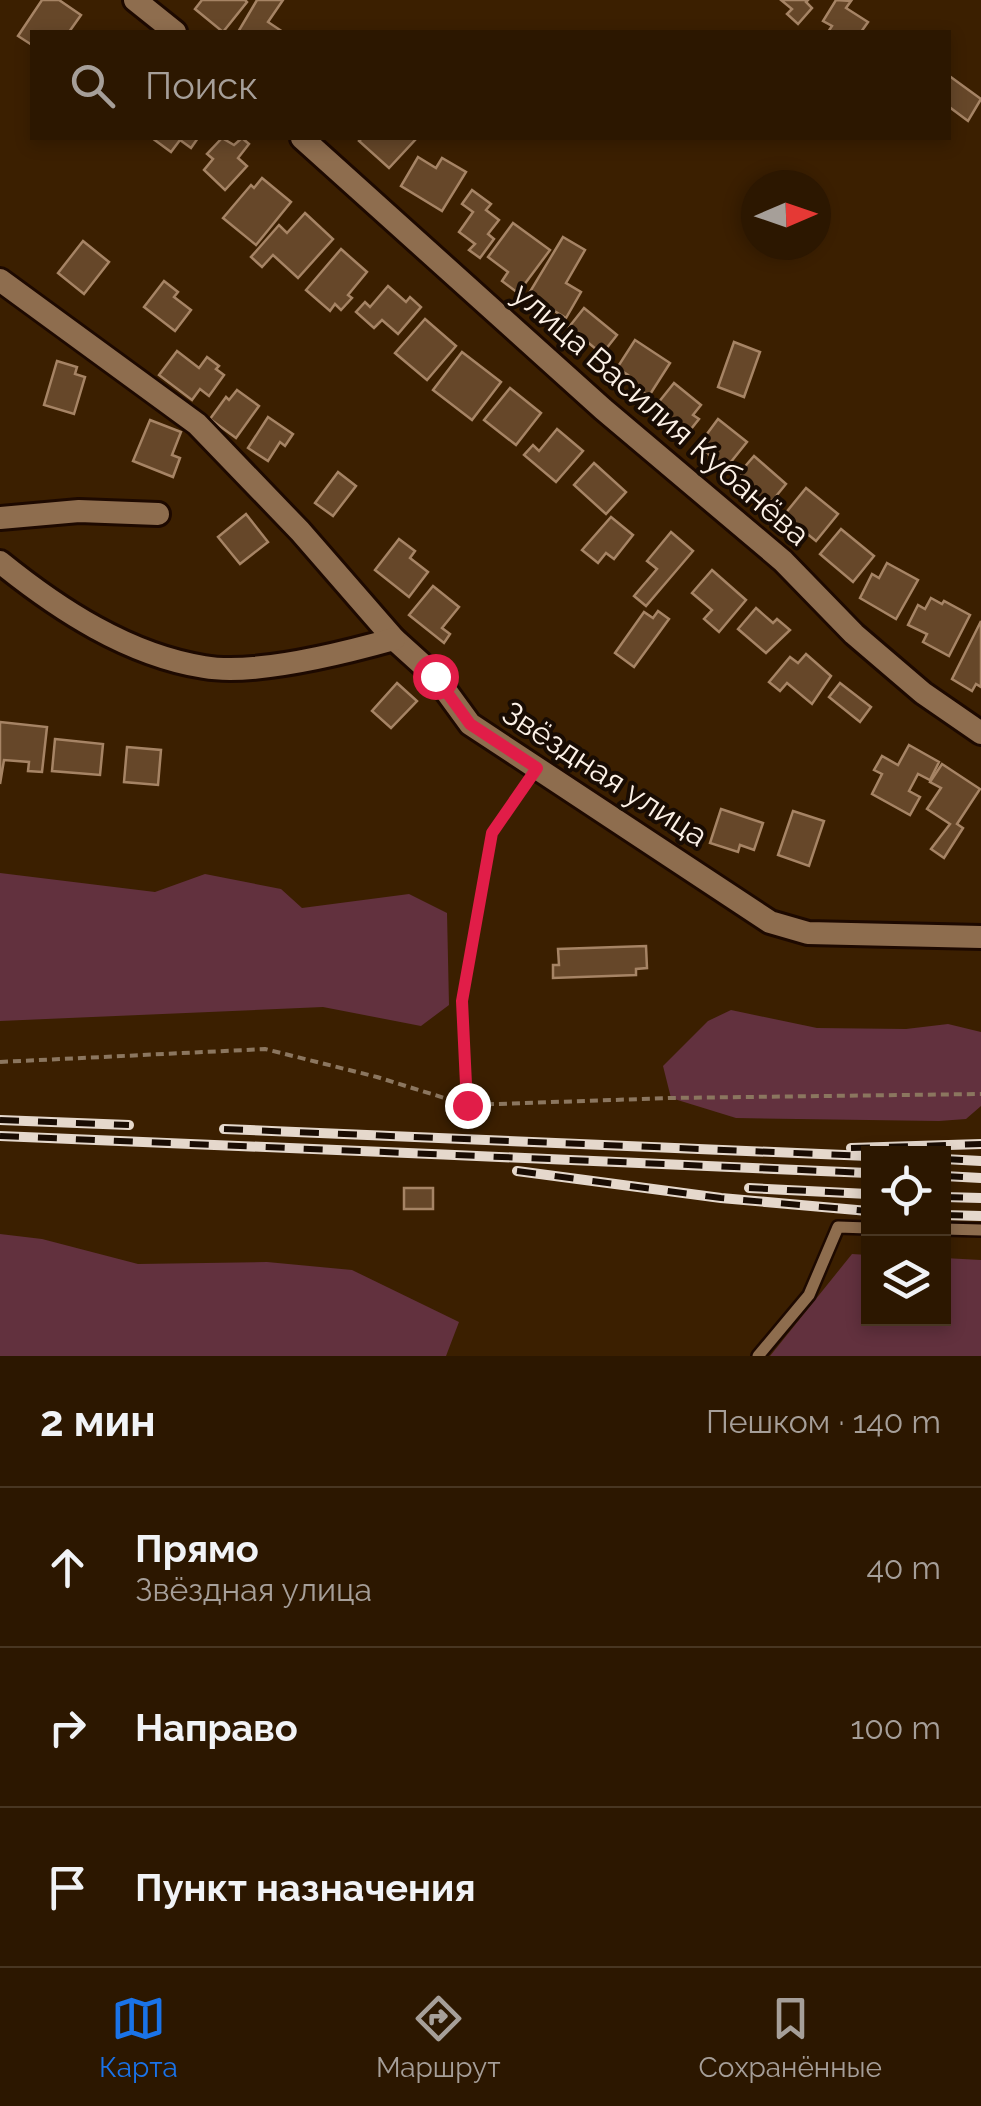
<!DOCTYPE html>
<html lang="ru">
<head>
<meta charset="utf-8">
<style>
  :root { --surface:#2c1700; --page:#34200a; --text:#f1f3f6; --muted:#a69f99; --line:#483622; --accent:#1a73e8 }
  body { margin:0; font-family:Raleway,sans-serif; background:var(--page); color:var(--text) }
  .controls { position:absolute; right:30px; bottom:30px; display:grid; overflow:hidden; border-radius:0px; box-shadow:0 5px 15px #0003 }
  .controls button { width:90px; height:90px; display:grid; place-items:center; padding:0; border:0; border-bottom:2px solid var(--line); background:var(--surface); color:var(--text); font:50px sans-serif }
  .compass { position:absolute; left:741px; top:170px; width:90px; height:90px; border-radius:50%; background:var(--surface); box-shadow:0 5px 15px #0003; rotate:88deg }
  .stop { position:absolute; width:30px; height:30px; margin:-22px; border:8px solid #e11d48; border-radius:50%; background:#fff }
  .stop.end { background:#e11d48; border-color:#fff; box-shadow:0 2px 10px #0008 }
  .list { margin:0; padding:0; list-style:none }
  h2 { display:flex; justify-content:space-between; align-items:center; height:130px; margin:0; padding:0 40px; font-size:42px }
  h2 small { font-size:32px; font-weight:400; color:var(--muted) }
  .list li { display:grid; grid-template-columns:65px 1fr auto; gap:30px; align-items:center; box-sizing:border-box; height:160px; padding:0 40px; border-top:2px solid var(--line) }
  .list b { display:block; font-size:38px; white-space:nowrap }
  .list p { margin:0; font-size:32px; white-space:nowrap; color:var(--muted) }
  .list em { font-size:32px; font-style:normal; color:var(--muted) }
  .icon { flex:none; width:55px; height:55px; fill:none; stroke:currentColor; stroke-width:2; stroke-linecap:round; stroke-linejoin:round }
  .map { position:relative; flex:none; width:981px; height:1356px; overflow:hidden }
  .search { position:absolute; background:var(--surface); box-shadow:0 5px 15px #0003; left:30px; right:30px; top:30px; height:110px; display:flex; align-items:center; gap:25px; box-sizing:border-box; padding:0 35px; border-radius:0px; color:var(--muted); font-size:38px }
  .sheet { height:610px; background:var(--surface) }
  nav { display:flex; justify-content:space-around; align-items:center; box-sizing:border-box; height:140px; border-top:2px solid var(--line); background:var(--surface); font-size:28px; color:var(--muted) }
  nav a { display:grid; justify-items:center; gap:5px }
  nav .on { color:var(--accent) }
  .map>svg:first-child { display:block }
</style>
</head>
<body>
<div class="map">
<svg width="981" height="1356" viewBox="0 0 981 1356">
  <rect width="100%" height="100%" fill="#3b1f00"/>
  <g fill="#62313e">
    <path d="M0 873 155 892 205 874 281 889 302 908 409 894 447 913 449 1005 421 1026 323 1007 0 1021Z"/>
    <path d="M731 1010 817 1028 906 1029 948 1024 981 1032V1106L966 1119 939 1121 736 1118 671 1098 663 1066 708 1021Z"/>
    <path d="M0 1234 42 1239 138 1264 267 1262 352 1270 459 1322 446 1356H0Z"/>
    <path d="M852 1254 868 1255V1318H944V1258L981 1260V1356H770Z"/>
  </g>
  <g fill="#664729" stroke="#a68465" stroke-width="2.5">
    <path d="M42 0H59L81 15 69 32H32V45L18 36Z"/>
    <path d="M202 0H245L247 2 223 32 195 9Z"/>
    <path d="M257 0H283L268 22 283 32H238Z"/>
    <path d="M781 0H808L806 2 812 8 798 24 787 14 792 9Z"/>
    <path d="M836 0 851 1 846 8 868 22 861 32H828L832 26 823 21Z"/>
    <path d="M948 75 981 99 968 121 948 106Z"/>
    <path d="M152 138H198L191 148 180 140 171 152Z"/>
    <path d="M222 138 234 145 242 138 249 144 238 158 247 166 225 190 204 170 213 159 207 154Z"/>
    <path d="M362 138H413L415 140 389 168 359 141Z"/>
    <path d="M418 157 436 168 442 158 466 172 442 211 401 186Z"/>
    <path d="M262 178 291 202 256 245 223 218 251 185 254 188Z"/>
    <path d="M472 190 491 204 486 210 499 220 488 234 494 239 480 258 469 250 475 244 459 232 473 212 462 204Z"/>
    <path d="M305 213 333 239 298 278 273 255 262 267 251 257 279 225 287 233Z"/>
    <path d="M513 223 550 250 518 293 502 281 508 272 488 257Z"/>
    <path d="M563 237 585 250 566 283 581 292 566 318 528 295Z"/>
    <path d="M83 241 109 262 84 294 58 273Z"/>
    <path d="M341 249 367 272 348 295 352 298 341 310 335 304 330 311 306 290Z"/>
    <path d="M164 281 178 292 174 297 191 310 175 331 144 307Z"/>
    <path d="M388 286 406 302 410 297 421 307 398 334 382 320 374 328 356 312 365 302 370 307Z"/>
    <path d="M584 308 617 335 602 354 569 327Z"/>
    <path d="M425 319 456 346 427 380 395 353Z"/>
    <path d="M635 340 670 363 649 396 625 380 628 375 617 368Z"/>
    <path d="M734 342 760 352 744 397 718 387Z"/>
    <path d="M177 351 199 368 207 357 219 366 216 369 224 375 209 396 200 389 192 400 159 375Z"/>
    <path d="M462 352 501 382 472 420 433 390Z"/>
    <path d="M57 361 77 367 75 374 85 377 74 414 44 405Z"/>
    <path d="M674 383 701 405 693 415 699 419 687 434 654 408Z"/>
    <path d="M510 388 541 413 516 445 484 420Z"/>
    <path d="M237 390 259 406 236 438 210 419 226 397 229 400Z"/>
    <path d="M268 417 293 434 285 446 280 442 268 461 248 448Z"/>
    <path d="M718 419 747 442 726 468 698 446Z"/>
    <path d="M150 420 181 432 172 455 180 458 173 477 133 461Z"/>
    <path d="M557 429 583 451 556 482 524 455 533 445 539 451Z"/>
    <path d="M754 456 786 484 768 506 735 478Z"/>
    <path d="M594 463 626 492 606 514 574 485Z"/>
    <path d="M338 472 356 486 333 516 315 503Z"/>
    <path d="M806 488 838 514 816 541 784 515Z"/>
    <path d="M246 514 268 542 240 564 218 537Z"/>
    <path d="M611 517 633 535 614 559 606 553 598 563 582 550Z"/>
    <path d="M841 529 874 556 853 582 820 554Z"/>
    <path d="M671 532 693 551 646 606 634 596 657 569 647 561Z"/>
    <path d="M399 539 415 551 410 558 428 572 409 597 375 570Z"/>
    <path d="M887 563 918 580 896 619 860 598 872 574 879 578Z"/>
    <path d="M712 570 746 600 719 632 704 619 712 610 692 593Z"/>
    <path d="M433 586 459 607 442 628 450 634 444 643 409 615Z"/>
    <path d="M931 598 942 604 944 601 970 615 949 656 923 642 927 634 908 625 918 605 925 609Z"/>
    <path d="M756 608 773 623 777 619 790 630 766 653 738 629Z"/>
    <path d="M658 611 669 619 634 667 615 653 644 612 653 618Z"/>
    <path d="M981 621V687L976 684 972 691 952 679Z"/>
    <path d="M806 654 831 676 812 704 787 683 780 691 769 682 790 657 798 663Z"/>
    <path d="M397 683 417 701 391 728 372 711Z"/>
    <path d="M840 683 871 707 860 722 829 697Z"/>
    <path d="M0 722 47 727 42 772 28 771 29 762 4 760 0 784Z"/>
    <path d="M55 739 103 744 100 775 52 771Z"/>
    <path d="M909 745 939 762 930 780 918 774 909 791 920 797 910 815 872 794 882 774 874 770 882 756 898 765Z"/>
    <path d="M127 747 161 750 158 785 124 782Z"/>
    <path d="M942 764 980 789 957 824 963 828 944 858 931 849 950 824 927 809 941 788 930 782Z"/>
    <path d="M721 809 763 823 754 850 740 845 738 852 710 843Z"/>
    <path d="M793 811 824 821 809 866 778 855Z"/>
    <path d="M646 946 647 968 636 969V975L553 978V965H559L558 949Z"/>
    <rect x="404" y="1188" width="29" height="21"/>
  </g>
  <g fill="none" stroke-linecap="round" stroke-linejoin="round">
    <g stroke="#1d0900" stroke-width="16">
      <g id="service">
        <path d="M944 1229 981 1230"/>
        <path d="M758 1356 809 1295 838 1227 868 1228"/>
      </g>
    </g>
    <g stroke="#1d0900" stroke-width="28">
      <g id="minor">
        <path d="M135 0 175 32"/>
        <path d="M302 138 603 409 783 561 854 634 923 693 981 733"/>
        <path d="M0 280 197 424 300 531 394 639 435 676 470 724 770 922 808 933 981 937"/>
        <path d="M0 518 79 511 158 514"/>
        <path d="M0 562C58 609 128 655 204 667 255 676 344 653 394 639"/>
      </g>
    </g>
    <g stroke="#8b765f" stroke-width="4" stroke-dasharray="8 5" stroke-linecap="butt">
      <path d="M0 1062 265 1049 377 1077 467 1105 671 1098 981 1094"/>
      <path d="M467 1105 462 1001 492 833 524 787"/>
    </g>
    <use href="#service" stroke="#8e6d4e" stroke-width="11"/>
    <use href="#minor" stroke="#8e6d4e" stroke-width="22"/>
    <g stroke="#e5d8cc" stroke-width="10">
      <g id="rail">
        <path d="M0 1120 129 1125"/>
        <path d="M224 1129 868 1156"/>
        <path d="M0 1136C289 1148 579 1160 868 1173"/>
        <path d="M851 1148 981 1144"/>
        <path d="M944 1159 981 1161"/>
        <path d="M517 1171 721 1198 868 1211"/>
        <path d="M944 1176 981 1178"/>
        <path d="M749 1188 868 1194"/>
        <path d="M944 1197 981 1198"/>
        <path d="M944 1215 981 1216"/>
      </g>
    </g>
    <use href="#rail" stroke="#190c03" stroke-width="6" stroke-dasharray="19" stroke-linecap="butt"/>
  </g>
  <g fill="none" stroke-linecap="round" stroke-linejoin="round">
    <path stroke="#e11d48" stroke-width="12" d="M435 676 470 724 537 768 492 833 462 1001 467 1105"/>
  </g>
  <g text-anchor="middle" stroke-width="8" stroke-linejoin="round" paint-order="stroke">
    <g font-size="32" fill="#fcf1e7" stroke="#190c03">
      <text transform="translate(661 414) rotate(41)" y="11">улица Василия Кубанёва</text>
      <text transform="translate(605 774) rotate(33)" y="11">Звёздная улица</text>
    </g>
  </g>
</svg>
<div class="controls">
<button><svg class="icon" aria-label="locate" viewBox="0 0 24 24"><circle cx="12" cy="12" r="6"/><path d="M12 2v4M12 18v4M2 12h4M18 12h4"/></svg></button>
<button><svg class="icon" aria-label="layers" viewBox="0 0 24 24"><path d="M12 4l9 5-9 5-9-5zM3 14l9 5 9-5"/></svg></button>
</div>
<svg class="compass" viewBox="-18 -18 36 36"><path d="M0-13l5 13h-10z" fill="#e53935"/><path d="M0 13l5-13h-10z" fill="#a69f99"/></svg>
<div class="stop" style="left:435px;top:676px"></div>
<div class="stop end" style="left:467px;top:1105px"></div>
<div class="search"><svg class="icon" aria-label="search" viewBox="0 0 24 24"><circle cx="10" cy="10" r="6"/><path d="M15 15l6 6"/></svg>Поиск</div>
</div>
<section class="sheet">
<h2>2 мин<small>Пешком · 140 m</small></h2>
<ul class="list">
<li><svg class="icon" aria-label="ahead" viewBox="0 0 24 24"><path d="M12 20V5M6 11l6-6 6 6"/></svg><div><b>Прямо</b><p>Звёздная улица</p></div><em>40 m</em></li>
<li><svg class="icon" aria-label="right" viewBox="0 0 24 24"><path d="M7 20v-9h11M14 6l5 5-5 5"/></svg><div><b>Направо</b></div><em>100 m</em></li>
<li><svg class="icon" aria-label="arrive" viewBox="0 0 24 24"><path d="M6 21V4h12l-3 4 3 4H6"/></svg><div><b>Пункт назначения</b></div></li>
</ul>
</section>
<nav>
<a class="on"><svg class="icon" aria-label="map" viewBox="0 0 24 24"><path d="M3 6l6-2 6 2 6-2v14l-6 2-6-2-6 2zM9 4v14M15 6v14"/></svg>Карта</a>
<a><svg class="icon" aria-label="directions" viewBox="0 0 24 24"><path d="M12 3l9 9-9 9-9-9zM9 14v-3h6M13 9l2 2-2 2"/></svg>Маршрут</a>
<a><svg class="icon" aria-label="saved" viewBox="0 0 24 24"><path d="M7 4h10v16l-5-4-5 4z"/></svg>Сохранённые</a>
</nav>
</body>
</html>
